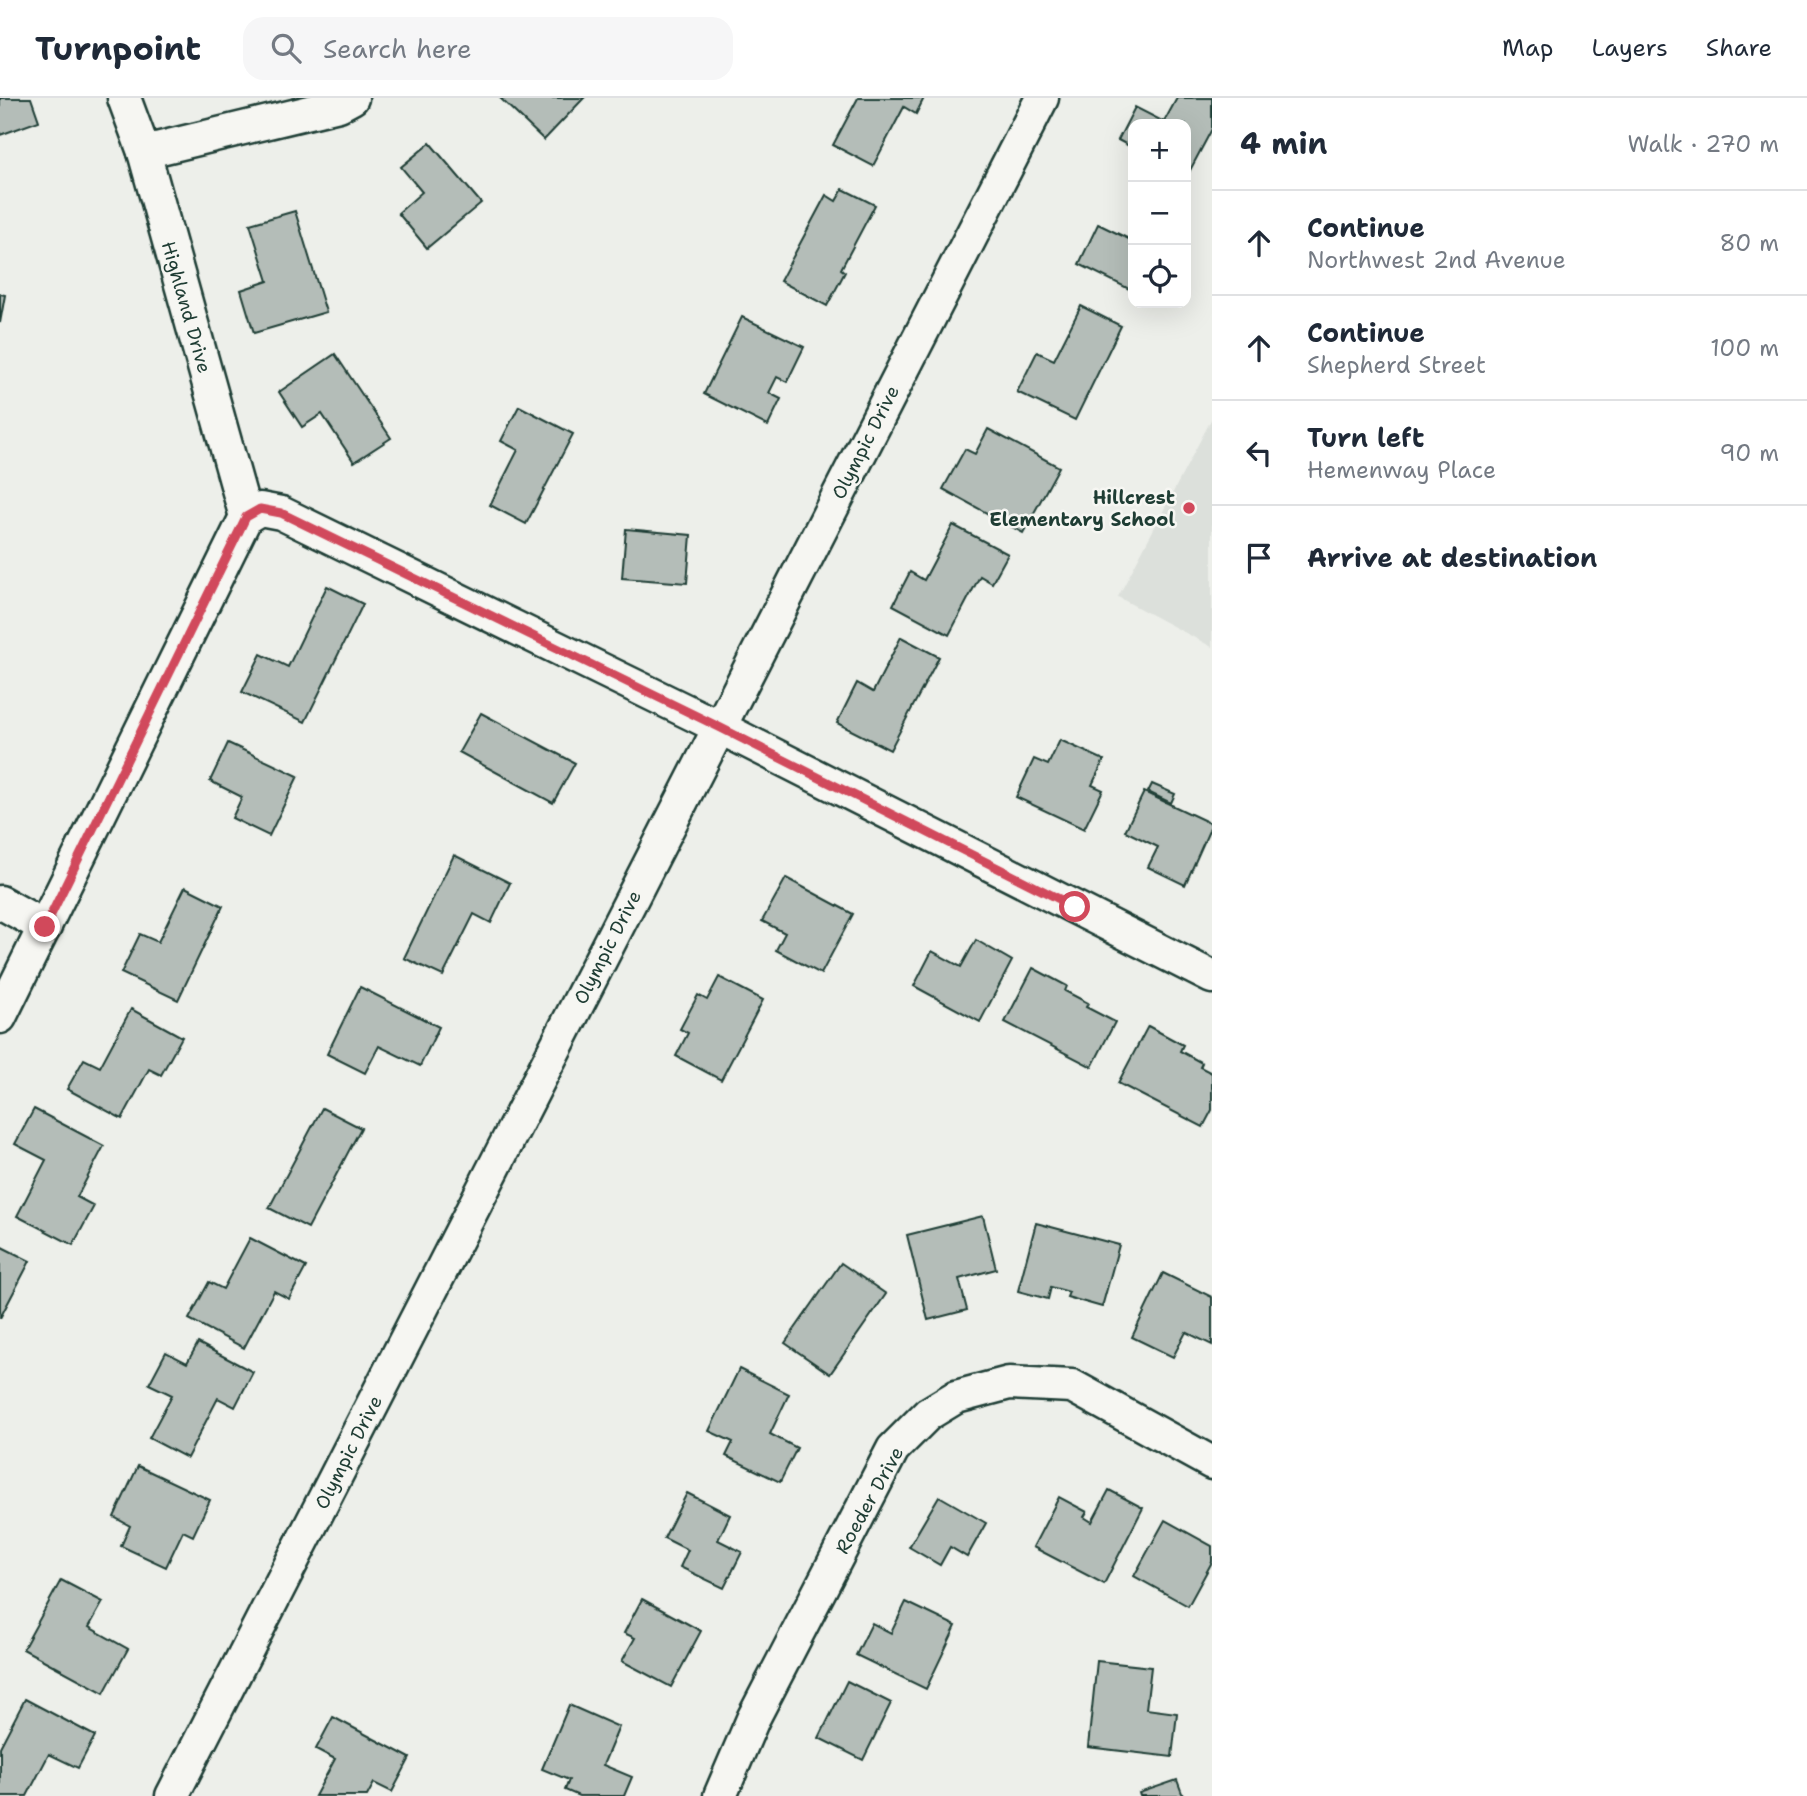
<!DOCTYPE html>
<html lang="en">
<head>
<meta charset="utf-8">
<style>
  :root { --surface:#fff; --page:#f6f6f7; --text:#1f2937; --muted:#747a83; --line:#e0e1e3 }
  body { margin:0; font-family:"Shantell Sans",sans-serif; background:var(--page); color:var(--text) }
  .controls { position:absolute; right:21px; top:21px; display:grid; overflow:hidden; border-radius:14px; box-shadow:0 7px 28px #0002 }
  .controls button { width:63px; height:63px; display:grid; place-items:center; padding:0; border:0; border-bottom:2px solid var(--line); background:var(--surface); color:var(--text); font:35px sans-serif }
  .stop { position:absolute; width:21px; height:21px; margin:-16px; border:5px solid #d1495b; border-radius:50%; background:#fff }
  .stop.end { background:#d1495b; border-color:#fff; box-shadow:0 2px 7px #0008 }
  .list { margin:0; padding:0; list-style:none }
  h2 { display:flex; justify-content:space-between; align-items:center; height:91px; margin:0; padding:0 28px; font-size:30px }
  h2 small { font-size:23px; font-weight:400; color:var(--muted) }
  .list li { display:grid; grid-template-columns:46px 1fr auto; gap:21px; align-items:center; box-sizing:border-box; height:105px; padding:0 28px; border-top:2px solid var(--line) }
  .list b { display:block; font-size:26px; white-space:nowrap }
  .list p { margin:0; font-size:23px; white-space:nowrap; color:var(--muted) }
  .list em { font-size:23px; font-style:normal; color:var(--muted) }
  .icon { flex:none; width:38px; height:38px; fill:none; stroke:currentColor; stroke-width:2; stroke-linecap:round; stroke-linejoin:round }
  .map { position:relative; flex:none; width:1212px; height:1698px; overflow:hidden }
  header { display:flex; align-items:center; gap:42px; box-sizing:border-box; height:98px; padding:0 35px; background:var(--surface); border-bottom:2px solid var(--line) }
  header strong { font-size:33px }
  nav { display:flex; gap:38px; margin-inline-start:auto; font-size:24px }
  .search { width:490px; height:63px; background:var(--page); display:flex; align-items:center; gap:18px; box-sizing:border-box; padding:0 24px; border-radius:21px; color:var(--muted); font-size:26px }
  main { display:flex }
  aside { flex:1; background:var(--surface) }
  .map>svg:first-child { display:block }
</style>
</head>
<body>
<header>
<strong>Turnpoint</strong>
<div class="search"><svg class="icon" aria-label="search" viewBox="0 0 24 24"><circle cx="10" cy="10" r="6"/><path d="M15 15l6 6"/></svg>Search here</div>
<nav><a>Map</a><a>Layers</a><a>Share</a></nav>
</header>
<main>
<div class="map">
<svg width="1212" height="1698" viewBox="0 0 1212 1698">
  <rect width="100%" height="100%" fill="#edefea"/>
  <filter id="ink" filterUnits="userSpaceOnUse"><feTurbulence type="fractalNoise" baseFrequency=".0143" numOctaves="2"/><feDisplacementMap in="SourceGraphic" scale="14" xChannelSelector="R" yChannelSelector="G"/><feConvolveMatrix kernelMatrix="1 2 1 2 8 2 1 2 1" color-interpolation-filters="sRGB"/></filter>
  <g filter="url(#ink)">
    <path fill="#dce0db" d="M1212 320V549L1118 499Z"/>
    <g fill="#b4bdb8" stroke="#1f3d34" stroke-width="2">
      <path d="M0 0H31L39 23 0 37Z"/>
      <path d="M500 0H584L544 42Z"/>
      <path d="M858 0H924L916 16 904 9 873 68 833 47Z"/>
      <path d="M1177 0H1212V31L1187 78 1186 26H1133V50L1118 42 1135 9 1164 24Z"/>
      <path d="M430 45 481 105 427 150 398 115 422 94 401 69Z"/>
      <path d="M843 91 875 107 841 171 845 174 827 208 780 183 826 97 836 103Z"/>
      <path d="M295 113 326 214 254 235 241 192 268 183 250 126Z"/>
      <path d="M1098 126 1133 143V193L1079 166Z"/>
      <path d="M0 196 5 197 0 225Z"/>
      <path d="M1081 208 1121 228 1075 322 1017 294 1037 254 1054 262Z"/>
      <path d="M742 219 804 249 787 284 777 279 769 295 781 301 768 328 704 296Z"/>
      <path d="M335 256 391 340 354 364 322 316 302 329 279 294Z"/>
      <path d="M519 308 573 336 526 426 490 407 518 352 501 343Z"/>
      <path d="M988 331 1059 369 1023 435 943 391 965 351 975 356Z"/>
      <path d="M953 427 1008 456 992 485 980 478 949 537 893 507 910 474 924 482Z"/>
      <path d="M626 431 691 437 687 485 622 480Z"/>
      <path d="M327 488 363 506 305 624 242 594 261 556 288 569Z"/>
      <path d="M901 539 939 559 890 652 837 625 857 585 873 594Z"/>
      <path d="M481 615 575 665 553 705 459 654Z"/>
      <path d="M1060 642 1104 662 1092 687 1103 692 1084 731 1016 699 1034 661 1048 667Z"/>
      <path d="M228 645 298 678 269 738 232 720 242 699 210 683Z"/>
      <path d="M1152 686 1175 696 1171 705 1148 694Z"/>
      <path d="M1144 694 1212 726 1185 787 1148 769 1158 749 1125 733Z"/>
      <path d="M454 757 510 785 491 825 474 816 443 878 404 860Z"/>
      <path d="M786 780 853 816 821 876 776 852 785 835 762 823Z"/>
      <path d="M185 789 223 808 178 902 121 875 140 836 158 844Z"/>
      <path d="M976 842 1012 863 980 924 914 888 932 853 961 869Z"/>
      <path d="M1033 870 1067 888 1065 893 1088 905 1086 909 1115 924 1092 969 1005 924Z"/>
      <path d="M719 879 763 902 721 982 676 958 688 935 680 931 698 897 707 902Z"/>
      <path d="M360 889 439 929 420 968 379 948 365 975 327 956Z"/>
      <path d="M131 911 182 939 161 977 149 971 122 1021 67 991 84 961 100 969Z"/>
      <path d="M1148 928 1183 947 1180 953 1202 965 1200 969 1212 975V1012L1203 1029 1118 985Z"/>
      <path d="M322 1010 361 1030 308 1130 269 1110Z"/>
      <path d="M34 1011 104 1048 77 1099 94 1108 73 1147 17 1118 46 1062 15 1046Z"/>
      <path d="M983 1118 996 1171 959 1181 967 1212 928 1222 907 1137Z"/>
      <path d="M1036 1125 1119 1147 1102 1209 1067 1199 1069 1194 1051 1189 1048 1201 1018 1193Z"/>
      <path d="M250 1140 306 1169 289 1201 274 1193 244 1250 189 1221 209 1184 223 1191Z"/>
      <path d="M0 1148 30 1163 0 1220Z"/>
      <path d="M841 1165 886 1196 830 1276 785 1245Z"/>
      <path d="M1163 1175 1212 1199V1247L1186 1234 1173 1259 1132 1239Z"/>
      <path d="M198 1245 253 1274 235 1309 218 1300 187 1360 149 1340 172 1297 149 1286 166 1254 187 1265Z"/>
      <path d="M739 1271 789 1296 770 1336 797 1350 780 1384 726 1358 733 1344 709 1333Z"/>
      <path d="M138 1368 210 1402 193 1438 183 1433 166 1469 121 1448 130 1428 114 1419Z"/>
      <path d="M1109 1392 1143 1410 1104 1486 1033 1449 1059 1399 1087 1414 1084 1419 1092 1424Z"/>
      <path d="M687 1395 730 1417 718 1442 742 1454 724 1490 680 1469 688 1452 664 1440Z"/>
      <path d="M939 1398 986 1425 967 1459 950 1449 940 1467 909 1449Z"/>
      <path d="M1165 1422 1212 1448V1464L1188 1508 1134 1478Z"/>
      <path d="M61 1482 103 1504 89 1529 128 1551 104 1595 23 1551Z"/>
      <path d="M642 1501 701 1533 671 1589 622 1563 635 1540 624 1535Z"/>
      <path d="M906 1504 956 1528 926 1591 856 1557 872 1525 891 1535Z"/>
      <path d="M1097 1563 1151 1569 1146 1611 1177 1615 1172 1659 1088 1649Z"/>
      <path d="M847 1583 891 1605 863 1662 819 1640Z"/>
      <path d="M25 1601 95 1638 78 1670 49 1656 27 1698H0V1649Z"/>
      <path d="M569 1607 619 1629 603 1667 632 1679 624 1698H579L565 1692 569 1682 542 1671Z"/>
      <path d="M333 1619 410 1660 392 1694 374 1685 367 1698H315L335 1661 316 1651Z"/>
      <path d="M1177 1682 1183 1698H1140L1139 1695Z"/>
    </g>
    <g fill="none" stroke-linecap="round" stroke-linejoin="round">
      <g stroke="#1f3d34" stroke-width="37">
        <g id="minor">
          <path d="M124 0 144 54 246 419"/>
          <path d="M144 54 339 7 352 0"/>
          <path d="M246 419 260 411 281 415 719 629 1212 879"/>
          <path d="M0 804 45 829"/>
          <path d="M0 919 246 419"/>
          <path d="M172 1698 1042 0"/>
          <path d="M720 1698 753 1621 893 1351 928 1316 956 1299 1009 1285 1072 1288 1212 1365"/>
        </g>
      </g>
      <use href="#minor" stroke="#f6f6f2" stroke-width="32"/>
    </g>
  </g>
  <g fill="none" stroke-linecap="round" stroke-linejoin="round" filter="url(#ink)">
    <path stroke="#d1495b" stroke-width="9" d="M45 829 246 419 260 411 281 415 719 629 1075 809"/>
  </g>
  <circle fill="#d1495b" stroke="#f6f6f2" stroke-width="2.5" cx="1189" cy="410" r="7"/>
  <g text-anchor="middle" stroke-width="5" stroke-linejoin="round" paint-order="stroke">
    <g font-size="19" fill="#1f3d34" stroke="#f6f6f2">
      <text transform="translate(187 209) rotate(74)" y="7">Highland Drive</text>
      <text transform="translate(865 344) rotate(-63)" y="7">Olympic Drive</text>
      <text transform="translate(607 849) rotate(-63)" y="7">Olympic Drive</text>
      <text transform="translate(348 1354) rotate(-63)" y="7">Olympic Drive</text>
      <text transform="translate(869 1402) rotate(-61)" y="7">Roeder Drive</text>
    </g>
    <g font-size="19" font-weight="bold" fill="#1f3d34" stroke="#f6f6f2" text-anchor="end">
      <text x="1175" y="406">Hillcrest<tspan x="1175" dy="22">Elementary School</tspan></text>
    </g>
  </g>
</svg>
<div class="controls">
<button>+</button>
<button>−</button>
<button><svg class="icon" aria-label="locate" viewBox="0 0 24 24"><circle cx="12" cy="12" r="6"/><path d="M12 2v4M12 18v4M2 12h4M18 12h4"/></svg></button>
</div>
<div class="stop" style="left:1075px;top:809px"></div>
<div class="stop end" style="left:45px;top:829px"></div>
</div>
<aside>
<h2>4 min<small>Walk · 270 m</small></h2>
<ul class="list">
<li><svg class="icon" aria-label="ahead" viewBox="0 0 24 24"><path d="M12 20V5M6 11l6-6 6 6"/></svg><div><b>Continue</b><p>Northwest 2nd Avenue</p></div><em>80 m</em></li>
<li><svg class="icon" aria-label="ahead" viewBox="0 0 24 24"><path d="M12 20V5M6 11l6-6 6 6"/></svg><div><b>Continue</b><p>Shepherd Street</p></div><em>100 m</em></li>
<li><svg class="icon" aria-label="left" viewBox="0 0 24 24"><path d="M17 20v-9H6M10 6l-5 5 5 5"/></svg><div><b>Turn left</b><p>Hemenway Place</p></div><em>90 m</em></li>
<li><svg class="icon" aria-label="arrive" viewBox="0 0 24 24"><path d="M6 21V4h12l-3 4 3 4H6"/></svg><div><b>Arrive at destination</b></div></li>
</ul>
</aside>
</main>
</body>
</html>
